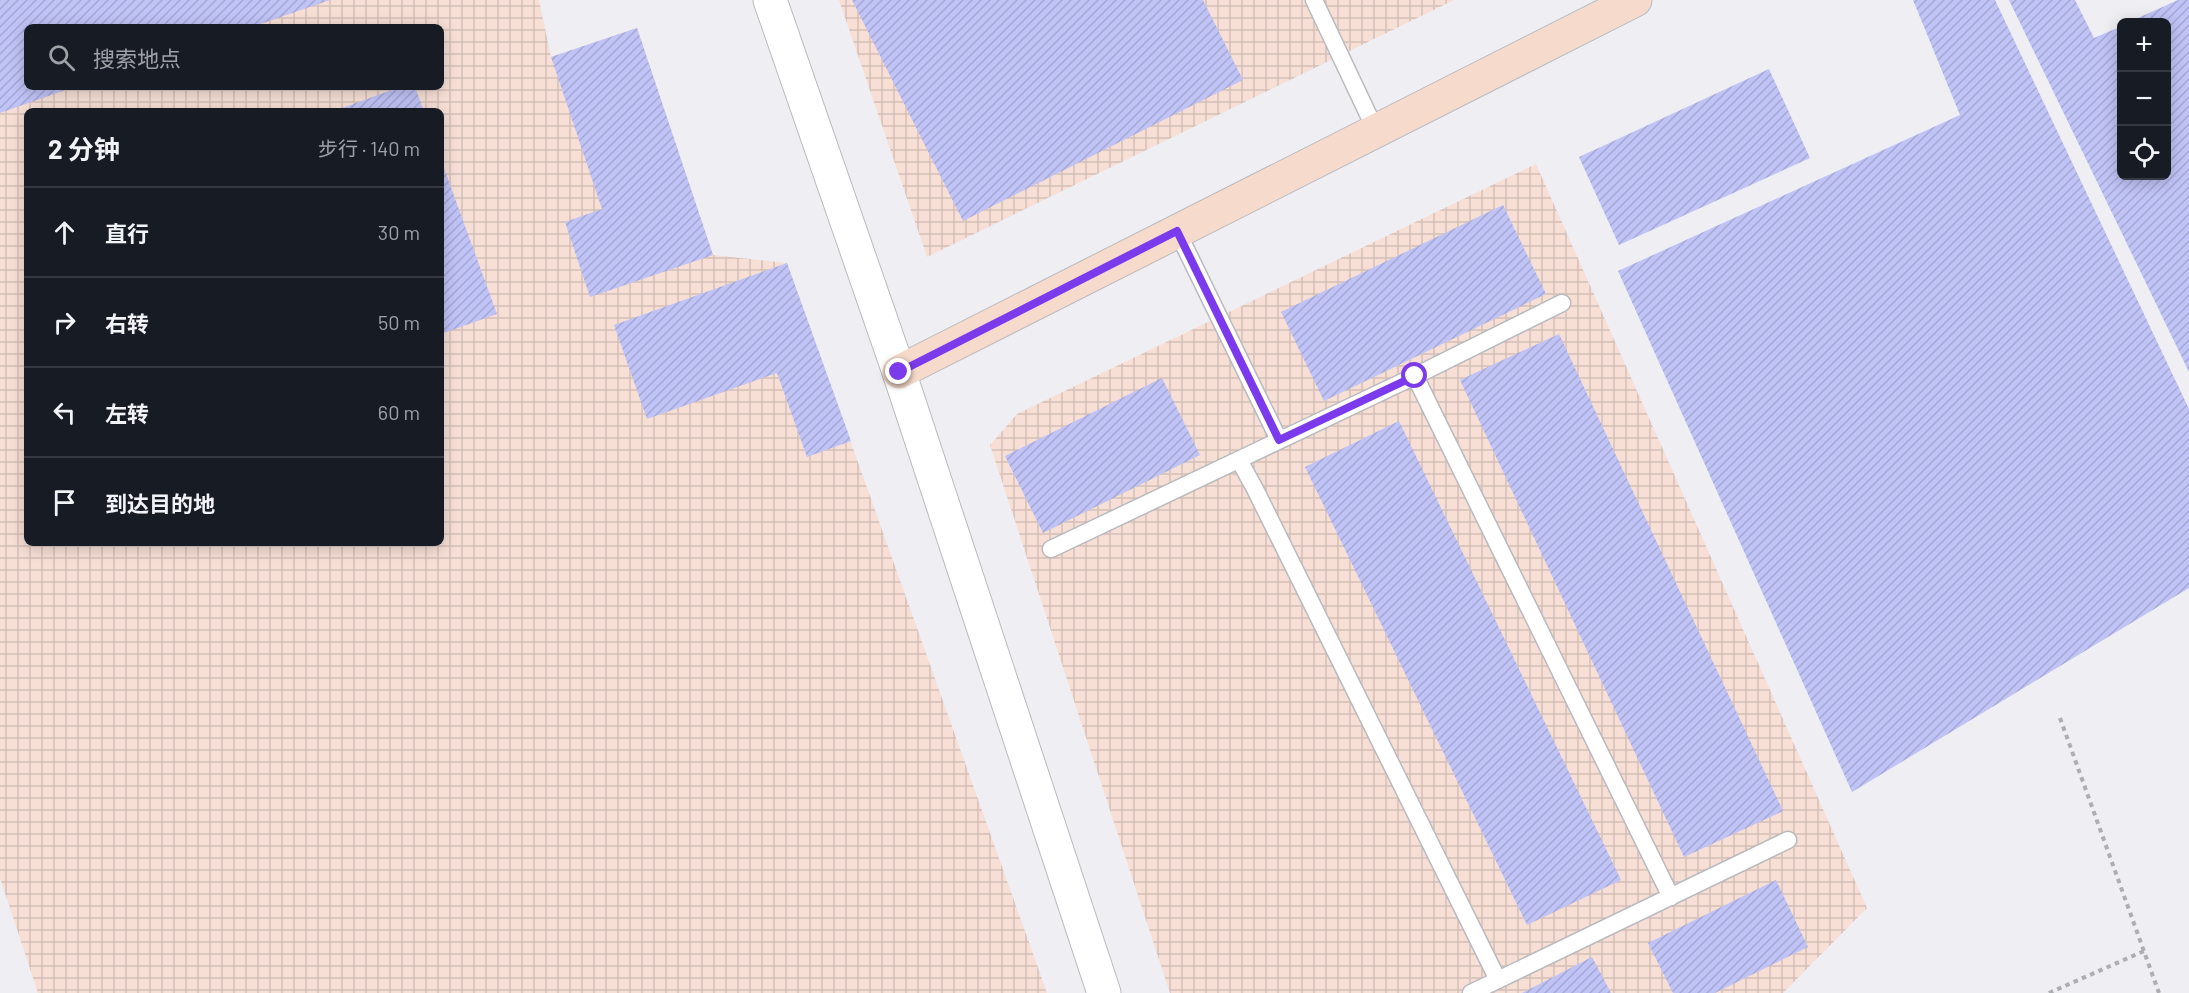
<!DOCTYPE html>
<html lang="zh">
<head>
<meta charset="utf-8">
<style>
  :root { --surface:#171b24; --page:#20242c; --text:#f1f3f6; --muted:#9ea1a6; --line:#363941 }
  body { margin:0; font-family:Barlow,"Noto Sans SC",sans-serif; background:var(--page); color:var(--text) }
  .controls { position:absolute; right:18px; top:18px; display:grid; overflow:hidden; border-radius:9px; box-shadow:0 3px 15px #0003 }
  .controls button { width:54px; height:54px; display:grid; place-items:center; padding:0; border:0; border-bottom:2px solid var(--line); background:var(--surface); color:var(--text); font:30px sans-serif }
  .stop { position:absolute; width:18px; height:18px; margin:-14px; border:4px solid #7c3aed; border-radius:50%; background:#fff }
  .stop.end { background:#7c3aed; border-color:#fff; box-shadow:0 2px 6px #0008 }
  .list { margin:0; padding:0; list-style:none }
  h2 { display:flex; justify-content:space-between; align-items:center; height:78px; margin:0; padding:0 24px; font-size:26px }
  h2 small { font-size:20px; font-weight:400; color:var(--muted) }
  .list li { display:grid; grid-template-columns:39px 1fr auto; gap:18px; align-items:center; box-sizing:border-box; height:90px; padding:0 24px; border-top:2px solid var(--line) }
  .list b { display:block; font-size:22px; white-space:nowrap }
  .list em { font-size:20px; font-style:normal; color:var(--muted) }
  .icon { flex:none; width:33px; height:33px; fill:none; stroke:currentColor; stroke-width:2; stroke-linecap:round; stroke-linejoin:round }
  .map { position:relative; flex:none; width:2189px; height:993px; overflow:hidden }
  .search { position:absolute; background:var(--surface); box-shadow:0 3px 15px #0003; left:24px; top:24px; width:420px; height:66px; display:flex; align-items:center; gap:15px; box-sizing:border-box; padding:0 21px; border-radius:9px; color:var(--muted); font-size:22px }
  .panel { position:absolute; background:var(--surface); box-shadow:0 3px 15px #0003; left:24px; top:108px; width:420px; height:438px; border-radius:9px }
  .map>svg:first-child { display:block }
</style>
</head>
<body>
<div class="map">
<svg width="2189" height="993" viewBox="0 0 2189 993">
  <defs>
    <pattern id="industrial-grid" width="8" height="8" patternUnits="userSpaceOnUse" patternTransform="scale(1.5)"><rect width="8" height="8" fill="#f7dfd5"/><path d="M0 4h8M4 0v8" fill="none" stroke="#d4c0b7"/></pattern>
    <pattern id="building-hatch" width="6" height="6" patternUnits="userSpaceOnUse" patternTransform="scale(1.5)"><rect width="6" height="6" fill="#c0c3f6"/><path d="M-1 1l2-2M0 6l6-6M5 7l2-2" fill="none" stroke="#a5a8d3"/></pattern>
  </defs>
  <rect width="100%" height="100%" fill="#eeeef3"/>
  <g fill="url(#industrial-grid)" fill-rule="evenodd">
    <path d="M0 0H539L551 57 637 28 713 255 787 263 1047 993H38L0 878ZM27 27H441V87H27ZM27 111H441V543H27Z"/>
    <path d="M839 0H1454L927 257Z"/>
    <path d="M1536 164 1867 908 1783 993H1170L990 445 1017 414Z"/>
  </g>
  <g fill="url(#building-hatch)">
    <path d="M0 0H330L252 27H27V87H74L0 113Z"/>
    <path d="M852 0H1203L1243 80 963 221Z"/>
    <path d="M1913 0H1995L2189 409V588L1852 792 1618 271 1960 115Z"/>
    <path d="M2009 0H2075L2094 38 2122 26V176H2166V22H2129L2178 0H2189V372Z"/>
    <path d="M637 28 713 255 590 297 565 222 602 209 551 57Z"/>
    <path d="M1769 69 1810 158 1619 245 1579 157Z"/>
    <path d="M400 87H415L424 111H334Z"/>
    <path d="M441 160 497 314 441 334Z"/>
    <path d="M1503 205 1546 294 1324 401 1281 312Z"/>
    <path d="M787 263 851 441 807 457 777 373 647 419 614 325Z"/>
    <path d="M1559 334 1783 811 1684 857 1460 380Z"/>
    <path d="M1162 378 1200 455 1043 533 1005 456Z"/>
    <path d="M1399 421 1621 880 1527 925 1305 467Z"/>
    <path d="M1776 880 1808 947 1715 993H1673L1648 943Z"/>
    <path d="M1592 957 1611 993H1522Z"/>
  </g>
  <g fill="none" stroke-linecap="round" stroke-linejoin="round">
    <g stroke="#b9babe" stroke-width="19">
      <g id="lane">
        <path d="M1314 0 1376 131"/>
        <path d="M1177 231 1279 440"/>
        <path d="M1415 376 1562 303"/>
        <path d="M1239 460 1255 489 1498 980"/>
        <path d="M1051 549 1415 376 1671 897"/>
        <path d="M1471 993 1788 840"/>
      </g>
    </g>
    <g stroke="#b9babe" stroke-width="35">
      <path id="street" d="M770 0 899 372 1104 993"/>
    </g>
    <g stroke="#b9babe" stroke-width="35">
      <path id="secondary" d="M899 372 1635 0"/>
    </g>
    <g stroke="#adaeb1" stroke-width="4" stroke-dasharray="4.5 4.5" stroke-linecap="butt">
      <path d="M2060 718 2159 993"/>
      <path d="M2049 993 2144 951"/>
    </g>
    <use href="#lane" stroke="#fff" stroke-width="16"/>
    <use href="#street" stroke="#fff" stroke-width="33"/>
    <use href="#secondary" stroke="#f6dbcc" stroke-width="33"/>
  </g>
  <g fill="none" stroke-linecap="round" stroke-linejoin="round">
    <path stroke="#7c3aed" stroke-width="8" d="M899 372 1177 231 1279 440 1415 376"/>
  </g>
</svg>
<div class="controls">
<button>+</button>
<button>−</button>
<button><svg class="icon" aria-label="locate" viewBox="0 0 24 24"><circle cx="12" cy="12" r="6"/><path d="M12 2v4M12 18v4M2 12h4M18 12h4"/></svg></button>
</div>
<div class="stop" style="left:1415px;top:376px"></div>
<div class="stop end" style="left:899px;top:372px"></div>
<div class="search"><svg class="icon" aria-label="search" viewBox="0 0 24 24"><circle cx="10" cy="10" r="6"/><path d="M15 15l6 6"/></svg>搜索地点</div>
<section class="panel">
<h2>2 分钟<small>步行 · 140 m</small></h2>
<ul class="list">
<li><svg class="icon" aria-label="ahead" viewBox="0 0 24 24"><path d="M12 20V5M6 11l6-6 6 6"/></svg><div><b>直行</b></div><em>30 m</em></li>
<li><svg class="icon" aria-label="right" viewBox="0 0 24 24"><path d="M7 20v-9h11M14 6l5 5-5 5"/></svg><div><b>右转</b></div><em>50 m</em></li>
<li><svg class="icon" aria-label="left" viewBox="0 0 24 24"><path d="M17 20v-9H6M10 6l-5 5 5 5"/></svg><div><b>左转</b></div><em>60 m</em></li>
<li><svg class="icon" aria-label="arrive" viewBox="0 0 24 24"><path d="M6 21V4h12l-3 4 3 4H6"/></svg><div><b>到达目的地</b></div></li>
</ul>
</section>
</div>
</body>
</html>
